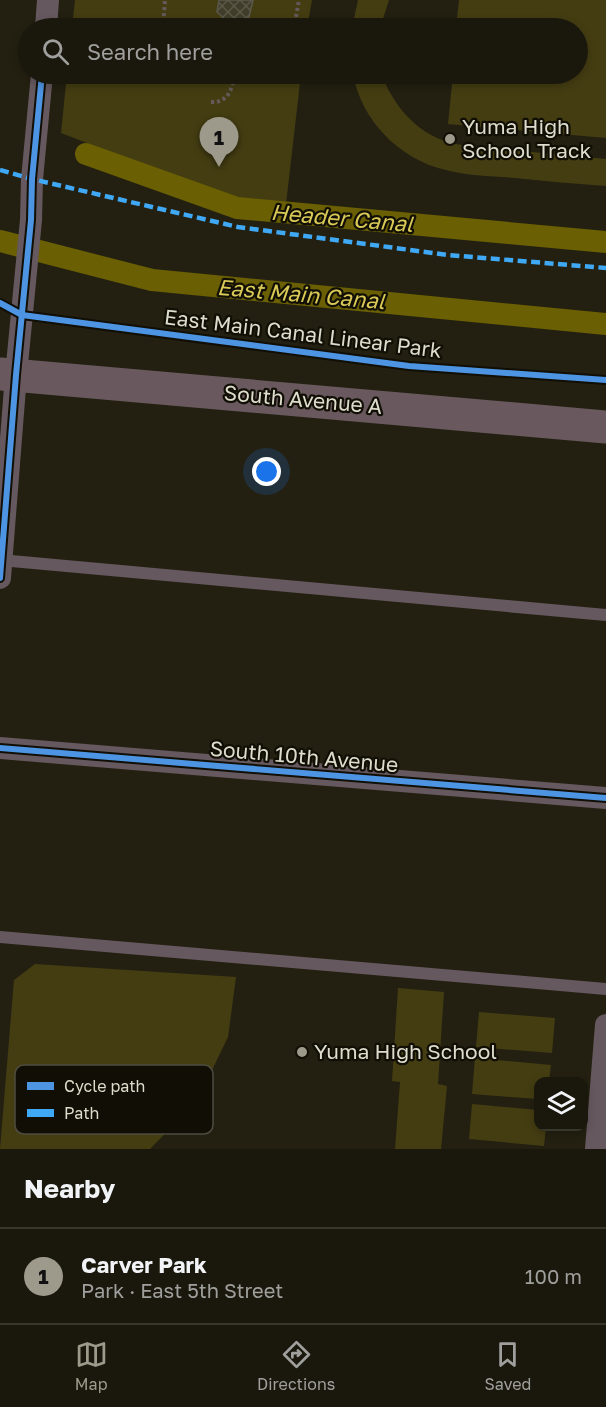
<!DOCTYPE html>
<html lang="en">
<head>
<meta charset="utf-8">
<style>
  :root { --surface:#1a180d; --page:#232116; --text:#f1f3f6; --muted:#9fa09d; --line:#38372e; --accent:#9d9a8b }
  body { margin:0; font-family:"Golos Text",sans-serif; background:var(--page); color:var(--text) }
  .controls { position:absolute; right:18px; bottom:18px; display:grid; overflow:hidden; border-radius:12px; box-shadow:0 3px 9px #0003 }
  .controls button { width:54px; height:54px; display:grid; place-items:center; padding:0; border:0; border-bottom:2px solid var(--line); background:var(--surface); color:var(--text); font:30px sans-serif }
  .you { position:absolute; left:267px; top:472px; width:21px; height:21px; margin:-15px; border:4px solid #fff; border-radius:50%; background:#1a73e8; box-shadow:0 0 0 9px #1a73e833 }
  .badge { display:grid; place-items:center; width:39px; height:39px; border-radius:50%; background:var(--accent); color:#111; font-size:20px; font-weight:700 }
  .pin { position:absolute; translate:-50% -50px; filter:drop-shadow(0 2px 3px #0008) }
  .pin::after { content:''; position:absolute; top:32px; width:21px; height:18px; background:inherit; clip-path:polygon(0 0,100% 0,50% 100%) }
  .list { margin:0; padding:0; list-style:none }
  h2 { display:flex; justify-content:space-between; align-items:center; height:78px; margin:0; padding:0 24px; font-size:26px }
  h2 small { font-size:20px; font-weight:400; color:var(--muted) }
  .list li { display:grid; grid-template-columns:39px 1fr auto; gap:18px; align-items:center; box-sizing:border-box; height:96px; padding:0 24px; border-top:2px solid var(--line) }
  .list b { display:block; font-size:22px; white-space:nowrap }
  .list p { margin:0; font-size:20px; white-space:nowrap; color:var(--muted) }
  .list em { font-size:20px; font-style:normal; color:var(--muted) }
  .icon { flex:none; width:33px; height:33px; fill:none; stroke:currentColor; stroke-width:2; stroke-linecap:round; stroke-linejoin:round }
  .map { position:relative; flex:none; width:606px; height:1149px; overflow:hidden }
  .search { position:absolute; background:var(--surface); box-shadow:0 3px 9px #0003; left:18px; right:18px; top:18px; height:66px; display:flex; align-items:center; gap:15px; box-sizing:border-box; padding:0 21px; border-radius:33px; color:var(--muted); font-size:22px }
  .sheet { height:174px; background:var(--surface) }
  nav { display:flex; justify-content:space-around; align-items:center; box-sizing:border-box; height:84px; border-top:2px solid var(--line); background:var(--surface); font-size:16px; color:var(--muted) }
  nav a { display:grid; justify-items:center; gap:3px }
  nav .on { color:var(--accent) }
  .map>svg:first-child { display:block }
</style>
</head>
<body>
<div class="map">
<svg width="606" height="1149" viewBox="0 0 606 1149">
  <defs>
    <pattern id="building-cross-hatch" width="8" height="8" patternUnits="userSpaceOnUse" patternTransform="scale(1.5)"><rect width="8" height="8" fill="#403d2a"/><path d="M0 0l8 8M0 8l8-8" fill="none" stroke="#5b5848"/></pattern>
  </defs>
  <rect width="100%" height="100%" fill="#232011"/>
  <g fill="#443d12">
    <path d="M75 0H312L307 28H72Z"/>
    <path d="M358 0H389L380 28H352Z"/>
    <path d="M459 0H606V138L448 124 453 74H578V28H456Z"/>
    <path d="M67 74H301L286 204 235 200 61 133Z"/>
    <path d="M353 74H381C394 105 413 130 447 142 454 144 463 145 470 146L606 159V186C576 184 545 181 515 178 492 176 468 176 446 170 400 160 361 120 353 74Z"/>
    <path d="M35 964 236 977 228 1037 197 1101 150 1149H0L14 980Z"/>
    <path d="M398 988 444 992 438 1084 447 1086 441 1149H395L400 1082 392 1081Z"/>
    <path d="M479 1012 555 1018 552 1053 476 1047Z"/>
    <path d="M475 1058 551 1065 549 1081 538 1082V1099L472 1094Z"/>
    <path d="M472 1104 538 1110V1126L546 1127 544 1146 469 1139Z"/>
  </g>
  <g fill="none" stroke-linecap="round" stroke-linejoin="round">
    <g stroke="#6a5f02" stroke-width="22">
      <path d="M86 154 237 208 606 242"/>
      <path d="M0 241 152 280 606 324"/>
    </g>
  </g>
  <path fill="url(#building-cross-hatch)" stroke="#5b594c" stroke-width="1.5" d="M219 0H253L249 17 230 24 217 12Z"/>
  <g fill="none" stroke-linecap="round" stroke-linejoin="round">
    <g stroke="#645a5b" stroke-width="4" stroke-dasharray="3 3" stroke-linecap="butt">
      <path d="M163 28 165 0"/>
      <path d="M292 28 295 22 299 0"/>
      <path d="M247 74H255"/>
      <path d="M211 102C229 103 232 88 235 74"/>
    </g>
    <g stroke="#66585f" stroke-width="12">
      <path d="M0 560 606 615"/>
      <path d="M0 937 606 989"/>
    </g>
    <g stroke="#66585f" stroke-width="22">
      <path d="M46 28 48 0"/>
      <path d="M0 578 16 375 31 220 32 179 42 74"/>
      <path d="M0 748 606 798"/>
      <path d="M596 1149 606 1025"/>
    </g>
    <path stroke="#69595e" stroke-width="33" d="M0 374 606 427"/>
    <path stroke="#3fa9f5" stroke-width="4.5" stroke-dasharray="9 4.5" stroke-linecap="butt" d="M0 170 32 179 238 227 448 255 606 268"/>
    <g stroke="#110f05" stroke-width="10">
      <g id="cycleway">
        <path d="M0 303 22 315 409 366 606 380"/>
        <path d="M0 578 16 375 31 220 32 179 42 74"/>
        <path d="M0 748 606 798"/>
      </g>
    </g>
    <use href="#cycleway" stroke="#4d94e3" stroke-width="6"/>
  </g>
  <g fill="#9d9a8b" stroke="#110f05" stroke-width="2">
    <circle cx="450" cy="139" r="6"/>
    <circle cx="302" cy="1052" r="6"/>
  </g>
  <g text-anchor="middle" stroke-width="4.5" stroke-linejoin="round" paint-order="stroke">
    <g font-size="21" fill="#dedccc" stroke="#110f05" text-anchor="start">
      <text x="462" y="134">Yuma High<tspan x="462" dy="24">School Track</tspan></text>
      <text x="314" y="1059">Yuma High School</text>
    </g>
    <g font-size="21" fill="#dedccc" stroke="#110f05">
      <text transform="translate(303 334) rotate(7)" y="7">East Main Canal Linear Park</text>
      <text transform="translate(303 400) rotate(5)" y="7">South Avenue A</text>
      <text transform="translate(304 757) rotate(5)" y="7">South 10th Avenue</text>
    </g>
    <g font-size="22" font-style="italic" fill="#d9c956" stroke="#110f05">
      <text transform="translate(342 218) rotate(5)" y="8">Header Canal</text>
      <text transform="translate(301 294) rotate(5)" y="8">East Main Canal</text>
    </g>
  </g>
  <rect x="15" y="1065" width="198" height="69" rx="9" fill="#110f05" stroke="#4e4c41" stroke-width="1.5"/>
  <rect x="27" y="1082" width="27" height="8" fill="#4d94e3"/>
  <rect x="27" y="1109" width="27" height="8" fill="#3fa9f5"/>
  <g font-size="16" fill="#dedccc">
    <text x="64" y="1092">Cycle path</text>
    <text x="64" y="1119">Path</text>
  </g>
</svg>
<div class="controls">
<button><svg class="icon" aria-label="layers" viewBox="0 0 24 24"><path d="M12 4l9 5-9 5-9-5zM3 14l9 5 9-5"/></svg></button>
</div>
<div class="you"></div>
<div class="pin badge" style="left:219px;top:167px">1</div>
<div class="search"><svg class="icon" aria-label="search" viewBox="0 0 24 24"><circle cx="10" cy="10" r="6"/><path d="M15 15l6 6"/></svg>Search here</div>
</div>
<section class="sheet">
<h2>Nearby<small></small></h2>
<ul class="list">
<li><span class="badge">1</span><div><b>Carver Park</b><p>Park · East 5th Street</p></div><em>100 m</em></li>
</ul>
</section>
<nav>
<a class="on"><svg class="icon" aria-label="map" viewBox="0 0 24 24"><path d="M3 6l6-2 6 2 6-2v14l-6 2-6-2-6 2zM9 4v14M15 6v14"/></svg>Map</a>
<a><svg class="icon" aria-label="directions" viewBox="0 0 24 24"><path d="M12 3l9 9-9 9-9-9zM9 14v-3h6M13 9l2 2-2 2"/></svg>Directions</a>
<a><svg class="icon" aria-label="saved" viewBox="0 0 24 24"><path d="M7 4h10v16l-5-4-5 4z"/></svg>Saved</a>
</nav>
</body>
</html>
